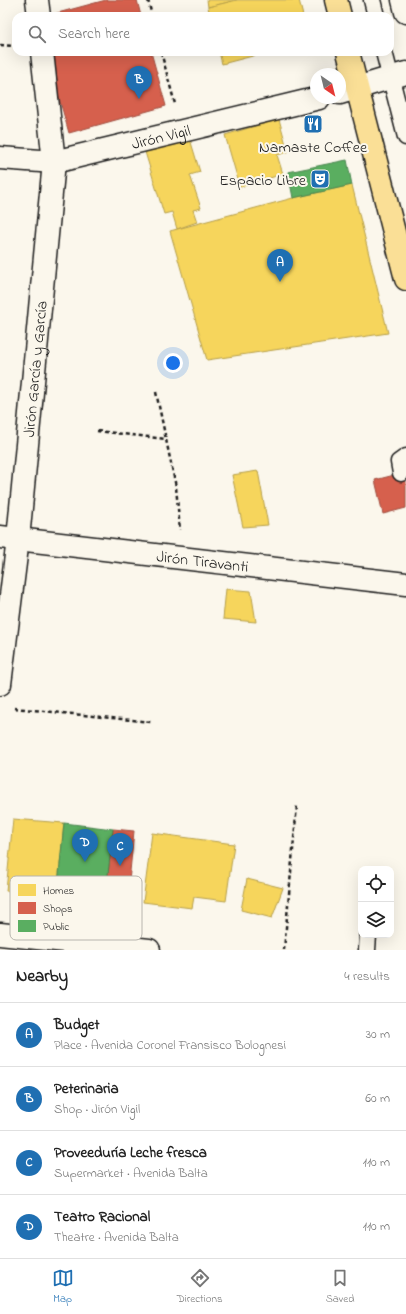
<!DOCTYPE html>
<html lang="en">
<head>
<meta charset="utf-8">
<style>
  :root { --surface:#fff; --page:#f6f6f6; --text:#222; --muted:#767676; --line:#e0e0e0; --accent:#1f6fb2 }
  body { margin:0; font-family:"Indie Flower",sans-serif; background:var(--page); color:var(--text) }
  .controls { position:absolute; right:12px; bottom:12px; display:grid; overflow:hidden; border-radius:8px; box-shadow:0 4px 16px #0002 }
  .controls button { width:36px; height:36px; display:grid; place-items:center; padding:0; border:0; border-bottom:1px solid var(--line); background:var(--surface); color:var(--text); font:20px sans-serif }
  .compass { position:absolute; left:310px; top:68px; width:36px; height:36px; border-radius:50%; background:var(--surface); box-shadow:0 4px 16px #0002; rotate:145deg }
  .you { position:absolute; left:173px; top:363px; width:14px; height:14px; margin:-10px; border:3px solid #fff; border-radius:50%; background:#1a73e8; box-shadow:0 0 0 6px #1a73e833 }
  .badge { display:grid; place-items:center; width:26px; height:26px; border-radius:50%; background:var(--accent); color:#fff; font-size:13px; font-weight:700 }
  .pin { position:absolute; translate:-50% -33px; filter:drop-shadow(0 1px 2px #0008) }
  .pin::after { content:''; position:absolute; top:21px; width:14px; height:12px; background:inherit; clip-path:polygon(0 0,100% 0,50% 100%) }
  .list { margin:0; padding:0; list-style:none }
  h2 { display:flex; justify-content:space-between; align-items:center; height:52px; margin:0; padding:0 16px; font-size:17px }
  h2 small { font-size:13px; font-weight:400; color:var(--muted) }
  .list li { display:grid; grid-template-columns:26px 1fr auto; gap:12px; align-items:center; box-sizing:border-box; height:64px; padding:0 16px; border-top:1px solid var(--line) }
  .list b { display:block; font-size:15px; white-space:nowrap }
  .list p { margin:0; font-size:13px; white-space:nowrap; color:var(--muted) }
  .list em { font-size:13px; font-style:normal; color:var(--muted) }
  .icon { flex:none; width:22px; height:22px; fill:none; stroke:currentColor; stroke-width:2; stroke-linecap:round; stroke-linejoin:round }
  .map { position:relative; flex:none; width:406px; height:950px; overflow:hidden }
  .search { position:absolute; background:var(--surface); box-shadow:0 4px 16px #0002; left:12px; right:12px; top:12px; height:44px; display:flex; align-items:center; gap:10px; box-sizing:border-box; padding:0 14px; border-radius:12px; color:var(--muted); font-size:15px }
  .sheet { height:308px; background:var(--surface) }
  nav { display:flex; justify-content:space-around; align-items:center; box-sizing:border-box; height:56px; border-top:1px solid var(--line); background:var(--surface); font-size:11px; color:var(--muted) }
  nav a { display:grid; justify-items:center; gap:2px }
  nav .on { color:var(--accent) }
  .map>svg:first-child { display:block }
</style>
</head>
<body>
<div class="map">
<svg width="406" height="950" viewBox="0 0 406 950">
  <rect width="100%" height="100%" fill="#fbf7ec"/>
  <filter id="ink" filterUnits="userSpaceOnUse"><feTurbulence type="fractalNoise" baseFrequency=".025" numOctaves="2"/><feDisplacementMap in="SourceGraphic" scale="8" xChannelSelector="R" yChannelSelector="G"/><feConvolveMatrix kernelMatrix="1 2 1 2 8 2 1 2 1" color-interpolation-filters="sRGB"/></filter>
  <g filter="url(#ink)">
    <g fill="#f6d55c" stroke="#b59e49">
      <path d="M207 0H237L208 7Z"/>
      <path d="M237 0H299L303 16H210L208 7Z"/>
      <path d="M219 52H268L222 64Z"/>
      <path d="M279 119 288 152 277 155 283 174 240 187 225 135Z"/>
      <path d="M190 139 200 172 190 175 201 208 193 210 197 222 177 229 172 212 164 214 145 152Z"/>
      <path d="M352 185 388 333 207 360 170 231 293 198Z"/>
      <path d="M258 471 268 525 243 527 232 475Z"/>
      <path d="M226 589 251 591 256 622 223 619Z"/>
      <path d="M13 819 64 823 57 895 6 891Z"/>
      <path d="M152 833 234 844 226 901 194 897 192 908 143 902Z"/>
      <path d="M247 879 283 888 272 918 241 910Z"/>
    </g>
    <g fill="#d6604d" stroke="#9e4c3e">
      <path d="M106 0H137L141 16H54V14Z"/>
      <path d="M53 52H151L166 106 69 133 52 73Z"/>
      <path d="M406 472V508L383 514 375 480Z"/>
      <path d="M113 829 134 831 127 902 105 901Z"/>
    </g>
    <g fill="#5aae61" stroke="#47824c">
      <path d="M347 160 352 185 293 198 288 172Z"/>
      <path d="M64 823 113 829 105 901 57 895Z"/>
    </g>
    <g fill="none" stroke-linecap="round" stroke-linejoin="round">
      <g stroke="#1c1c1c" stroke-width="19">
        <g id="lane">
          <path d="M372 0 376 16"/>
          <path d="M384 52 406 137"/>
          <path d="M401 473 399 462 406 457"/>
          <path d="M367 950 368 935"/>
        </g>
      </g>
      <g stroke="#1c1c1c" stroke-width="25">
        <g id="street">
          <path d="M37 0 39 16"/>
          <path d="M403 0 406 12"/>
          <path d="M340 93 406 73"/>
          <path id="s1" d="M0 158 54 162 319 98"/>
          <path id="s2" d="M0 537 406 584"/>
          <path id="s3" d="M0 684 18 539 54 162 42 52"/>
        </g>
      </g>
      <g stroke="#1c1c1c" stroke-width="25">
        <path id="secondary" d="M0 934 149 950"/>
      </g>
      <g stroke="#1c1c1c" stroke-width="25">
        <g id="primary">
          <path d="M336 0 340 16"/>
          <path d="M348 52 406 279"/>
        </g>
      </g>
      <g stroke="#1c1c1c" stroke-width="2.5" stroke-dasharray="4 3" stroke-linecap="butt">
        <path d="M148 0 152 16"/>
        <path d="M0 45 15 46"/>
        <path d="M161 52 175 104"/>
        <path d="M156 392 176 487 180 530"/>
        <path d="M97 431 166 439"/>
        <path d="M14 708 151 722"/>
        <path d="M284 950 297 805"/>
      </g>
      <use href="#lane" stroke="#fbf7ec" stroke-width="16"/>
      <use href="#street" stroke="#fbf7ec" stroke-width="22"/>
      <use href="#secondary" stroke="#fbf7ec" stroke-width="22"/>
      <use href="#primary" stroke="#fadf96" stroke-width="22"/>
    </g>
  </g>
  <defs>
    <g id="restaurant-square" transform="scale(1)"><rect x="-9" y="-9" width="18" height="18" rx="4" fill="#1f6fb2" stroke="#fbf7ec"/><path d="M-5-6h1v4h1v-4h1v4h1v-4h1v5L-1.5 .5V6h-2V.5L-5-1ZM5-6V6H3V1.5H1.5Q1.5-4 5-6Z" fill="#fff"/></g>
    <g id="theatre-square" transform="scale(1)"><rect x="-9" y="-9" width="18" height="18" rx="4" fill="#1f6fb2" stroke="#fbf7ec"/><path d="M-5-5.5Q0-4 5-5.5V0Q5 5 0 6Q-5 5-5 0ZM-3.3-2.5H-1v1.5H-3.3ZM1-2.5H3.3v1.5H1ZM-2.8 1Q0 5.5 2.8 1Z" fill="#fff"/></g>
  </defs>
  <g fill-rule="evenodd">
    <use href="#restaurant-square" x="313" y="124"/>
    <use href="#theatre-square" x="320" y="179"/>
  </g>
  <g text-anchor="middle" stroke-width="4" stroke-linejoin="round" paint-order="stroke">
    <g font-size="16" fill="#1c1c1c" stroke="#fbf7ec">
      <text dy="6" stroke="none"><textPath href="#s1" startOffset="164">Jirón Vigil</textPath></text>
      <text dy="6" stroke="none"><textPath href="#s3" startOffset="317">Jirón García y García</textPath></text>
      <text dy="6" stroke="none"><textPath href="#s2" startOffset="204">Jirón Tiravanti</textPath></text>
    </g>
    <g font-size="16" fill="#1c1c1c" stroke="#fbf7ec">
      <text x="313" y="152">Namaste Coffee</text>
      <text x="306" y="185" text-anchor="end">Espacio Libre</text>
    </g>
  </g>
  <rect x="10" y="876" width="132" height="64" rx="6" fill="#fbf7ec" stroke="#b8b5ae" stroke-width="1"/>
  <rect x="18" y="884" width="18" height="12" fill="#f6d55c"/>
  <rect x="18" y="902" width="18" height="12" fill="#d6604d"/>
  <rect x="18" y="920" width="18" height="12" fill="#5aae61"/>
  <g font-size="11" fill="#1c1c1c">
    <text x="43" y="894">Homes</text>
    <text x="43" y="912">Shops</text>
    <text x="43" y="930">Public</text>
  </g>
</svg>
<div class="controls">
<button><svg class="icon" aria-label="locate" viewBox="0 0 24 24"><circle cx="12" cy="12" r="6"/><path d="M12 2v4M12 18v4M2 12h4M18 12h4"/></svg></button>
<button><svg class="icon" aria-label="layers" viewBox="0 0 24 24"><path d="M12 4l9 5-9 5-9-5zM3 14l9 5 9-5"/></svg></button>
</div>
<svg class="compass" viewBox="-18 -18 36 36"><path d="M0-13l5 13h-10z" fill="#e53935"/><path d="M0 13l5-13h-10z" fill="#767676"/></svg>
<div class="you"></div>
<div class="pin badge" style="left:280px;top:282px">A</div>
<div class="pin badge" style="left:139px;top:99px">B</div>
<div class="pin badge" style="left:120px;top:866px">C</div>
<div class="pin badge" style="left:85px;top:862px">D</div>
<div class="search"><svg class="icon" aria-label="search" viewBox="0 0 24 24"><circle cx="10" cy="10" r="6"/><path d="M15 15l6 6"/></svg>Search here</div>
</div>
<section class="sheet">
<h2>Nearby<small>4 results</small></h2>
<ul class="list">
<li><span class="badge">A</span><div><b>Budget</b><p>Place · Avenida Coronel Fransisco Bolognesi</p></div><em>30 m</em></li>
<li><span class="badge">B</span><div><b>Peterinaria</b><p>Shop · Jirón Vigil</p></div><em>60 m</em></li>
<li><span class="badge">C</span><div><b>Proveeduría Leche fresca</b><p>Supermarket · Avenida Balta</p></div><em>110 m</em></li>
<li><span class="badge">D</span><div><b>Teatro Racional</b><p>Theatre · Avenida Balta</p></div><em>110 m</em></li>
</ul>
</section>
<nav>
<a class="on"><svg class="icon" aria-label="map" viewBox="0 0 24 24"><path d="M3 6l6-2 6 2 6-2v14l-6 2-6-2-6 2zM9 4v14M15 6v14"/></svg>Map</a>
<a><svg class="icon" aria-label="directions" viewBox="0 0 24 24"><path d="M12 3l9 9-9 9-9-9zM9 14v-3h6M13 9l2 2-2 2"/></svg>Directions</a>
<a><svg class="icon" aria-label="saved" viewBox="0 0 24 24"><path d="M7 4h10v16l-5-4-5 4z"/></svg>Saved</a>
</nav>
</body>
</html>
